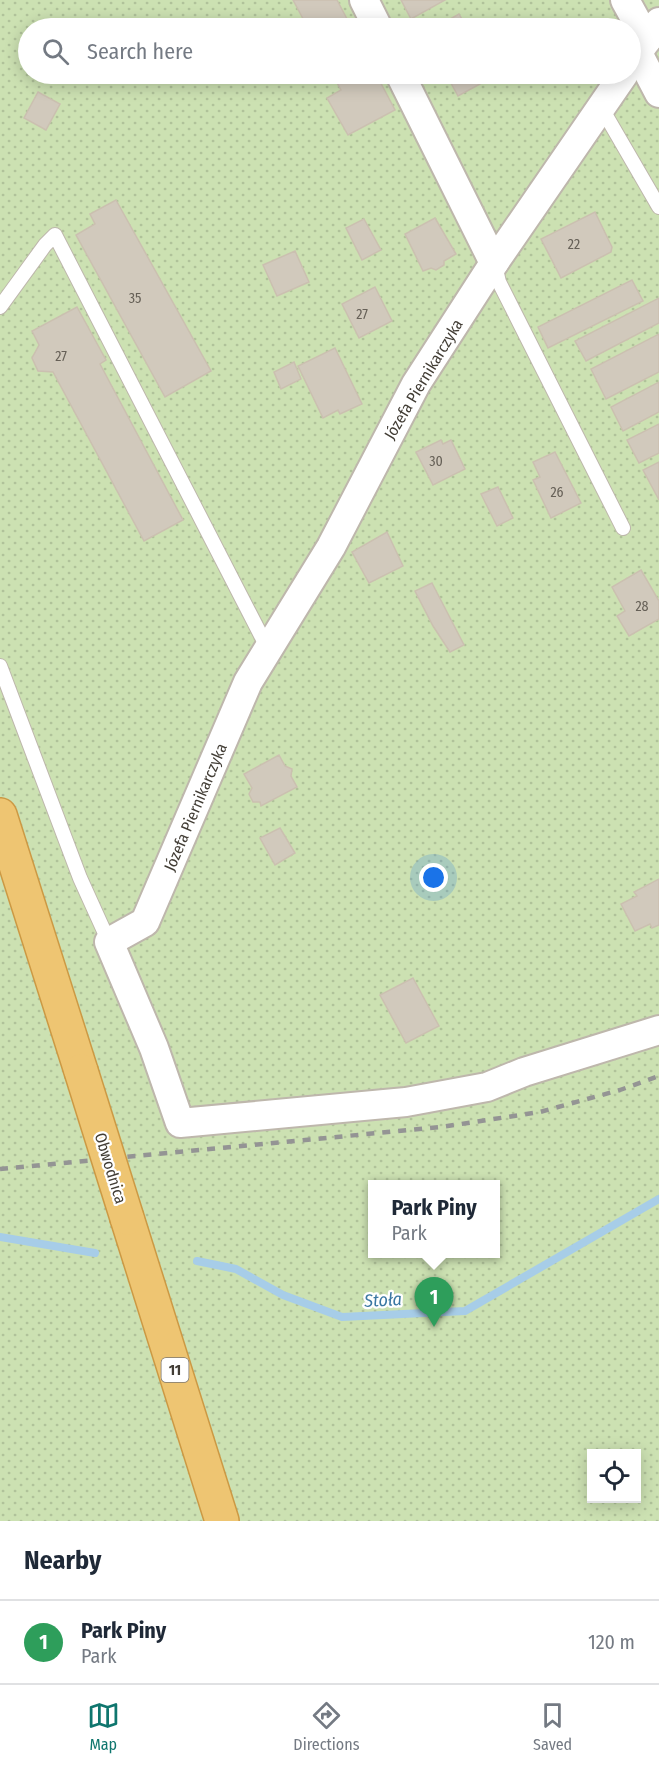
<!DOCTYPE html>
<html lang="en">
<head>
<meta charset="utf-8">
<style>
  :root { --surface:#fff; --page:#f2f2f3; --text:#1f2937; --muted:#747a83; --line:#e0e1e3; --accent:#0f766e }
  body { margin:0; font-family:"Fira Sans Condensed",sans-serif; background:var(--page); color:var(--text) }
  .controls { position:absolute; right:18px; bottom:18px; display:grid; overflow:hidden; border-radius:0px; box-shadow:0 3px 15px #0003 }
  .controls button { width:54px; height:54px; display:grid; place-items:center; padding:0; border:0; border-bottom:2px solid var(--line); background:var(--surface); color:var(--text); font:30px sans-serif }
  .you { position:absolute; left:434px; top:878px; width:21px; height:21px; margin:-15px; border:4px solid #fff; border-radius:50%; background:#1a73e8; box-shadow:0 0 0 9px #1a73e833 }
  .badge { display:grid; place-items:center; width:39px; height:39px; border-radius:50%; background:var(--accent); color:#fff; font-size:20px; font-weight:700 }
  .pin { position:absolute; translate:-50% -50px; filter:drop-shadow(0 2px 3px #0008) }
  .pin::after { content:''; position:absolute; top:32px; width:21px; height:18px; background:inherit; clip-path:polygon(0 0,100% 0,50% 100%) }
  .popup { position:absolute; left:368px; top:1180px; width:132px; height:78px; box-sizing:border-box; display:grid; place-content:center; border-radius:0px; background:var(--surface); filter:drop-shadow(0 2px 4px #0005); font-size:20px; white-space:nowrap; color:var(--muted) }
  .popup b { font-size:22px; color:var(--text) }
  .popup::after { content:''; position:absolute; left:50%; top:100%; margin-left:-12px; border:12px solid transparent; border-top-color:var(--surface) }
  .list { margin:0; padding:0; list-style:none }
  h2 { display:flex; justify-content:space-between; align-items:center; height:78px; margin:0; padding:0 24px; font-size:26px }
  h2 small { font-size:20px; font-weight:400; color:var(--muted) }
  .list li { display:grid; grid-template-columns:39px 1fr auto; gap:18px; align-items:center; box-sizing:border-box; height:84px; padding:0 24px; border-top:2px solid var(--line) }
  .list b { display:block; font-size:22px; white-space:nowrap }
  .list p { margin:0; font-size:20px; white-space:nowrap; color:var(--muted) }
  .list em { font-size:20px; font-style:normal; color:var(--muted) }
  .icon { flex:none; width:33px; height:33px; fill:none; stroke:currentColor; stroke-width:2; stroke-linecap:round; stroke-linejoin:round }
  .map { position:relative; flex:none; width:659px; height:1521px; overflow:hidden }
  .search { position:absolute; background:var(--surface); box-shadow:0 3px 15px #0003; left:18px; right:18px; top:18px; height:66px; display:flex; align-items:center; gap:15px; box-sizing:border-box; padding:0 21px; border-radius:33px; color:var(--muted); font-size:22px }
  .sheet { height:162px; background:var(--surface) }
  nav { display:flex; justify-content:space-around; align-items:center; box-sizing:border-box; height:84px; border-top:2px solid var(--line); background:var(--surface); font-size:16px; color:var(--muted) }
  nav a { display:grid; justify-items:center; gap:3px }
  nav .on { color:var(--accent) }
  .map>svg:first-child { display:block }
</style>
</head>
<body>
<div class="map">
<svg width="659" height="1521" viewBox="0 0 659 1521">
  <defs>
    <pattern id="park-dots" width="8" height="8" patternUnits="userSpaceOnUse" patternTransform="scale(1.5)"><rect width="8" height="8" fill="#cce1b2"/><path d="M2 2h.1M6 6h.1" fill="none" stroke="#b0c29a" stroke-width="1.8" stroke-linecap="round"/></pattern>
  </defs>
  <rect width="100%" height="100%" fill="#f1ede5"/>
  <path fill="url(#park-dots)" fill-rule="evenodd" d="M0 0H659V1521H0ZM28 28H630V74H28ZM372 1184H496V1254H372ZM592 1454H636V1498H592Z"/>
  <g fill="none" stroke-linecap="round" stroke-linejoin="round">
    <g stroke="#a7cde8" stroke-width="8">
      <path d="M0 1237 95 1253"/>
      <path d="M197 1261 236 1269 283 1295 342 1317 465 1311 659 1199"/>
    </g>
  </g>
  <g fill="#d1c9bc" stroke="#cbc0b0" stroke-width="1.5">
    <path d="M293 0H337L347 19 341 22 344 28H308Z"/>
    <path d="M401 0H445L411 19Z"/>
    <path d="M459 14 467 28H434Z"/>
    <path d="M589 19 595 28H571Z"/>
    <path d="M332 74H376L395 110 348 135 327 98 341 90Z"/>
    <path d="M446 74H491L493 77 458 96Z"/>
    <path d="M38 92 60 104 46 130 24 118Z"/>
    <path d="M116 200 211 371 165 397 76 235 95 224 90 214Z"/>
    <path d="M595 212 612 247 611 252 561 278 541 239Z"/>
    <path d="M435 218 456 254 444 261V265L436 270 431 268 423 271 405 234Z"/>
    <path d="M364 219 381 250 362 260 346 228Z"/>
    <path d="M295 251 309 282 277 296 263 265Z"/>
    <path d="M632 280 643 301 548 348 538 327Z"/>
    <path d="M375 287 392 321 359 338 342 304Z"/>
    <path d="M659 298V323L586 361 575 341Z"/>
    <path d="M77 307 106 360 100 364 183 520 144 541 53 372 38 371 32 358 39 345 32 331Z"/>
    <path d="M659 334V372L606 399 591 369Z"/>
    <path d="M335 348 362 404 340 414 338 410 323 418 298 366Z"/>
    <path d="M294 362 301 379 281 389 274 372Z"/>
    <path d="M659 382V412L623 431 611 407Z"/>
    <path d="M659 424V453L639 463 627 440Z"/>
    <path d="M441 440 443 444 451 440 465 469 433 485 416 452Z"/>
    <path d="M555 452 581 503 551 518 533 480 540 477 533 462Z"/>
    <path d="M659 462V500L643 470Z"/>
    <path d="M498 487 513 518 497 526 481 494Z"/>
    <path d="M387 532 403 566 369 583 352 552Z"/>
    <path d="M641 570 659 601V619L629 636 617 616 625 611 612 587Z"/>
    <path d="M432 583 464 645 450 652 433 626 415 591Z"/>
    <path d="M279 755 285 766 292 769 291 776 297 787 261 806 260 802H253L249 794 252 788 244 774Z"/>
    <path d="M280 828 295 853 275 865 260 838Z"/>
    <path d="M659 879V925L652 928 650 924 635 931 621 904 637 896 634 892Z"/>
    <path d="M413 978 439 1026 406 1043 380 995Z"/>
  </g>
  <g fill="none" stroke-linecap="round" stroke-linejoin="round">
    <g stroke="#beb7ac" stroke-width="16">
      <g id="lane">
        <path d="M601 107 659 207"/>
        <path d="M495 265 499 282 623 528"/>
        <path d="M0 307 45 245 55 235 268 649"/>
        <path d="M0 666 80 878 109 942"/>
      </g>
    </g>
    <g stroke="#beb7ac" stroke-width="32">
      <g id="street">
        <path d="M364 0 378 28"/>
        <path d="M625 0 647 40"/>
        <path d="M638 53 659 93"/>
        <path d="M630 64 659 22"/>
        <path d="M400 74 494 263"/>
        <path d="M624 74 494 263 416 384 331 547 248 682 145 922 109 942 154 1048 180 1123 406 1102 487 1087 524 1072 659 1030"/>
      </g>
    </g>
    <g stroke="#c94" stroke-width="36">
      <g id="highway">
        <path d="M0 815 81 1071"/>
        <path d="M127 1218 222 1521"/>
      </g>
    </g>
    <use href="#lane" stroke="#fff" stroke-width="14"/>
    <use href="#street" stroke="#fff" stroke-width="28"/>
    <use href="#highway" stroke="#eec572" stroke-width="33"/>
    <path stroke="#949494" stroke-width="4.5" stroke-dasharray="8 8" stroke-linecap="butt" d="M0 1169 441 1127 540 1112 620 1090 659 1076"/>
    <g stroke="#c94" stroke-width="36" stroke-linecap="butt">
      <path id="highway-bridge" d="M81 1071 127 1218"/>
    </g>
    <use href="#highway-bridge" stroke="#eec572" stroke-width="33"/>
  </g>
  <g text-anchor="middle" stroke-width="4.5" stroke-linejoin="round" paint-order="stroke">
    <g font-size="14" fill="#666057">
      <text x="574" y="249">22</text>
      <text x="135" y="303">35</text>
      <text x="362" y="319">27</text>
      <text x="61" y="361">27</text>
      <text x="436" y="466">30</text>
      <text x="557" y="497">26</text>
      <text x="642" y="611">28</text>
    </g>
    <rect fill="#fff" stroke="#7b7772" stroke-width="1.5" x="161.5" y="1358" width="27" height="24" rx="4.5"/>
    <g font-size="15" font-weight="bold" fill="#423d35">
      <text x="175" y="1375">11</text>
    </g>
    <g font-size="16" fill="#423d35" stroke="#fff">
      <text transform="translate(423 379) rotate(-59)" y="6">Józefa Piernikarczyka</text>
      <text transform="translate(195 807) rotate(-67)" y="6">Józefa Piernikarczyka</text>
      <text transform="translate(111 1168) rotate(73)" y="6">Obwodnica</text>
    </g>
    <g font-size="18" font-style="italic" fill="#3b77a2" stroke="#fff">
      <text transform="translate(383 1300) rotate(-3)" y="6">Stoła</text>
    </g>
  </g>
</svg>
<div class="controls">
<button><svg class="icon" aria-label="locate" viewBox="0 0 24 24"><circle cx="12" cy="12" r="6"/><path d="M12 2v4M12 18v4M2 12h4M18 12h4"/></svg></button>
</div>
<div class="you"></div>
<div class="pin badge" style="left:434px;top:1327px;background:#2e9e5b">1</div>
<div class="popup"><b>Park Piny</b>Park</div>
<div class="search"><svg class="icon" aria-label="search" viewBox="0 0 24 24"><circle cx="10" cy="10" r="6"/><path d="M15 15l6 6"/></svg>Search here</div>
</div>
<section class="sheet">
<h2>Nearby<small></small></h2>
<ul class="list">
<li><span class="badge" style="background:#2e9e5b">1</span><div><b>Park Piny</b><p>Park</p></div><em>120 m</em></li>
</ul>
</section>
<nav>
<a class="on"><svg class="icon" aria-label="map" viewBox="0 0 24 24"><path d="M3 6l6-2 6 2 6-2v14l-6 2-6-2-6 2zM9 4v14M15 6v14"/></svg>Map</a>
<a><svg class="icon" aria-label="directions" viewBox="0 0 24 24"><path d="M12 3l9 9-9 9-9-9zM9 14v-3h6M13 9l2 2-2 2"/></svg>Directions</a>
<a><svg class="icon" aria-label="saved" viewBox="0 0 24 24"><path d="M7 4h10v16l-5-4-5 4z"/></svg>Saved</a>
</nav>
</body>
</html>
